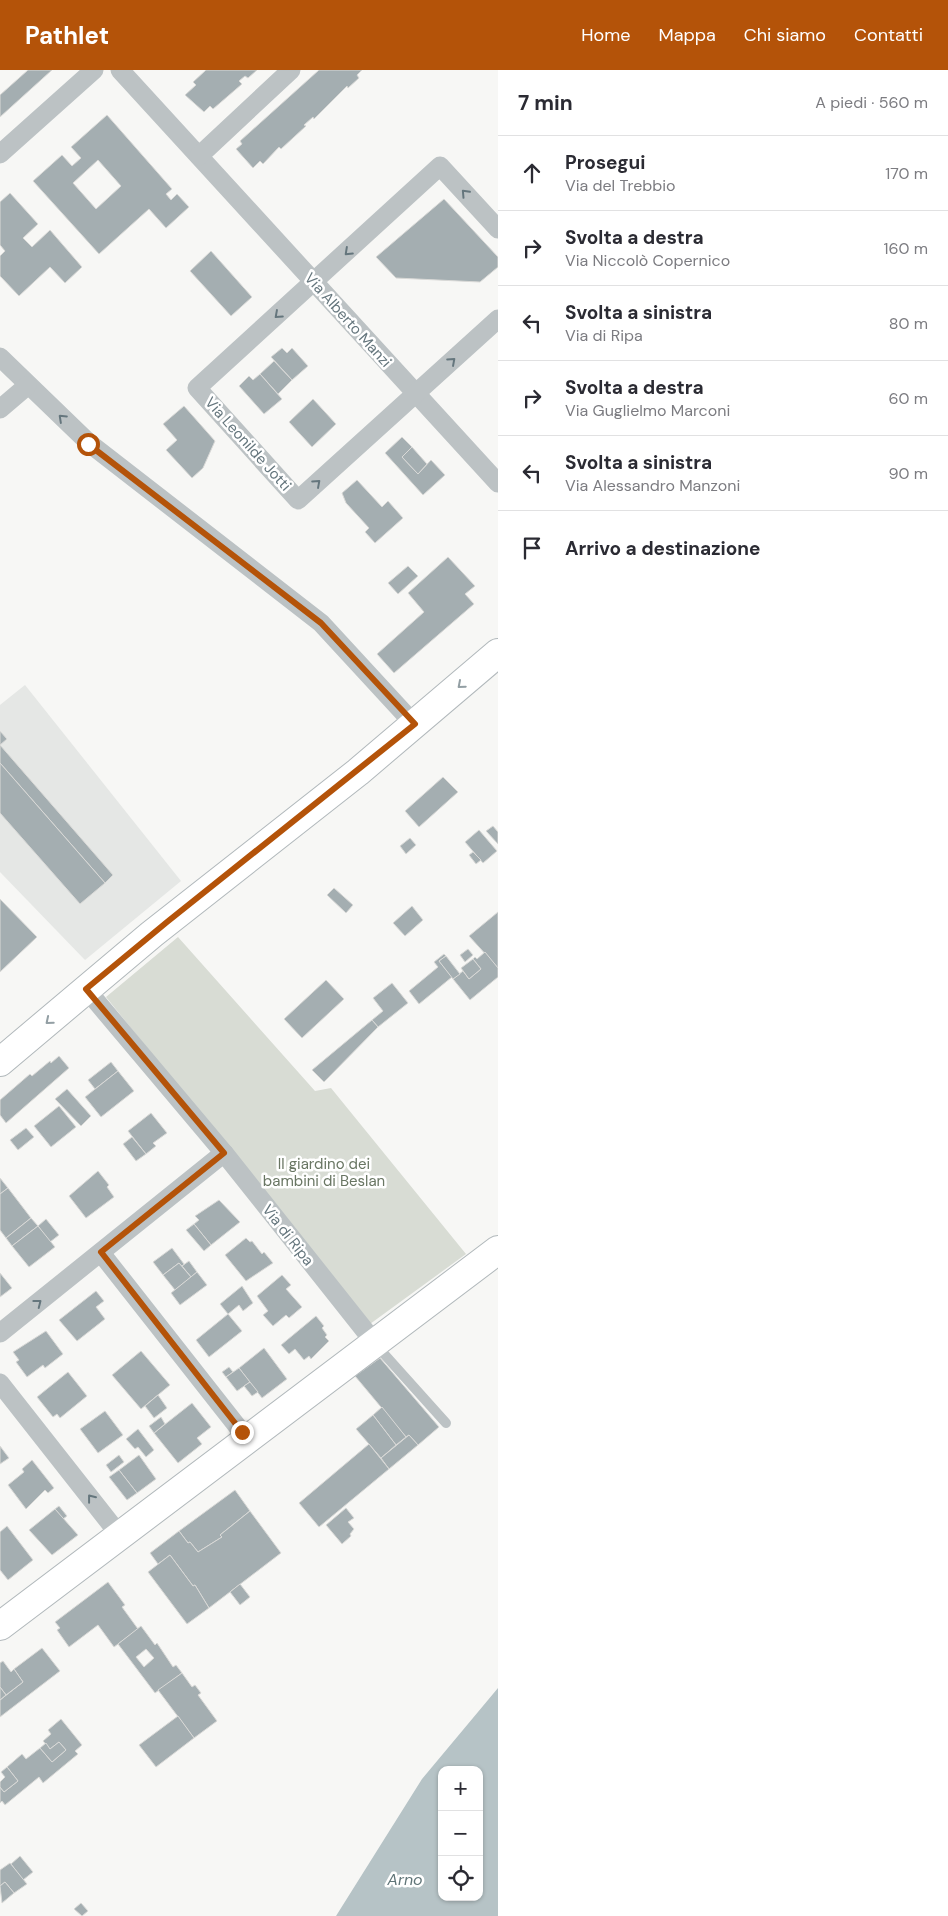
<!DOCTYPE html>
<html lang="it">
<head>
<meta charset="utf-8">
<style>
  :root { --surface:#fff; --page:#f7f7f7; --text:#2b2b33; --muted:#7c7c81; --line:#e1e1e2; --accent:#b45309 }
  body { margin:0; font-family:"DM Sans",sans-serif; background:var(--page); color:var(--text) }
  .controls { position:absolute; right:15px; bottom:15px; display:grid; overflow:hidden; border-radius:10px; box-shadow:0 1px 4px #0004 }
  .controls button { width:45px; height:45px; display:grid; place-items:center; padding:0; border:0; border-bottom:1px solid var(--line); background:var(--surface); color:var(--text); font:25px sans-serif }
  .stop { position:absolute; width:15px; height:15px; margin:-11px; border:4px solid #b45309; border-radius:50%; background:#fff }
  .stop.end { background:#b45309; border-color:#fff; box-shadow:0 1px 5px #0008 }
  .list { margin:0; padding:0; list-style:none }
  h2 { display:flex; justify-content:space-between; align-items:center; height:65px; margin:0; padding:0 20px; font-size:21px }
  h2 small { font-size:16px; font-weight:400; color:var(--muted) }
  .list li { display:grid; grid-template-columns:32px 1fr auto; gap:15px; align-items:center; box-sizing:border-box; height:75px; padding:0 20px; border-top:1px solid var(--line) }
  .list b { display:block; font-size:19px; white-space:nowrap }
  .list p { margin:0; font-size:16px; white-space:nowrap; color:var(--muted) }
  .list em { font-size:16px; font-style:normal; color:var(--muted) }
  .icon { flex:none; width:28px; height:28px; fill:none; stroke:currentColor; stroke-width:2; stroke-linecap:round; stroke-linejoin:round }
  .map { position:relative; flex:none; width:498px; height:1846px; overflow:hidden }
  header { display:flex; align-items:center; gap:30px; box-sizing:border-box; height:70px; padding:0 25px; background:var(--accent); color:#fff }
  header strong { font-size:24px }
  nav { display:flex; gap:28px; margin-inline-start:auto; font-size:18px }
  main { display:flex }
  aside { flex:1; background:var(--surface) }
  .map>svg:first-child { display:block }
</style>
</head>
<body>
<header>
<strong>Pathlet</strong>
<nav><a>Home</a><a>Mappa</a><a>Chi siamo</a><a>Contatti</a></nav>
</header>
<main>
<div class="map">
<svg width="498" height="1846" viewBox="0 0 498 1846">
  <rect width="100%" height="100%" fill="#f7f7f5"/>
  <path fill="#e5e7e5" d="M25 615 181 811 85 890 0 802V635Z"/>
  <path fill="#d8dcd4" d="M178 867 315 1021 331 1018 466 1184 370 1254 106 927Z"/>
  <path fill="#b6c3c6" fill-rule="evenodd" d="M498 1618V1846H336L422 1709ZM442 1700H479V1827H442Z"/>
  <g fill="#a4aeb1" stroke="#d9d9d7" fill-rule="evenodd">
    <path d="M28 0H52L0 47V25Z"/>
    <path d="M206 0H257L248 8 245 6 239 11 242 14 213 39 210 36 204 42 185 25 196 15 193 12Z"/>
    <path d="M319 0H362L357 5 359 8 348 18 347 16 314 49 313 47 304 55 306 56 281 79 279 77 263 94 260 91 253 98 236 79 242 74 240 71Z"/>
    <path d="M107 45 172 119 166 124 171 130 177 124 189 137 166 158 149 139 99 184 33 111 62 85 72 96 81 88 71 77ZM98 90 121 116 96 139 73 113Z"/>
    <path d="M10 123 38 154 23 168 32 177 50 160 82 197 65 213 50 197 19 226 0 206V186L5 181 0 175V132Z"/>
    <path d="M444 129 498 187V197L480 212 396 208 376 187Z"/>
    <path d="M211 181 252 227 231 246 190 201Z"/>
    <path d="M282 278 287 283 292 278 308 296 292 310 271 287Z"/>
    <path d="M274 291 292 310 278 324 260 304Z"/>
    <path d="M260 304 282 329 264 344 239 316 249 306 253 310Z"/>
    <path d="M313 329 336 354 312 377 289 352Z"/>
    <path d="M184 336 215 371 203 398 192 408 166 380 177 370 163 354Z"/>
    <path d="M402 367 412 377 402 387 418 404 431 390 445 405 423 425 385 383Z"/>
    <path d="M412 377 427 394 418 404 402 387Z"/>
    <path d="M357 410 382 437 388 431 403 448 375 473 365 462 369 458 346 433 342 423Z"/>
    <path d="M448 487 475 516 465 524 474 534 394 603 377 584 424 542 408 523Z"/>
    <path d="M408 496 418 506 398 524 388 513Z"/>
    <path d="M0 661 7 669 0 675Z"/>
    <path d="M0 675 113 805 105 813 0 693Z"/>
    <path d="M0 693 105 813 80 834 0 743Z"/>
    <path d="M443 707 458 722 419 757 405 741Z"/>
    <path d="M493 756 498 762V774L486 761Z"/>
    <path d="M479 760 497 781 483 793 465 772Z"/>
    <path d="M410 768 416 775 406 784 400 776Z"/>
    <path d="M473 782 481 790 476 794 469 785Z"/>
    <path d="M334 818 353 835 346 843 327 825Z"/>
    <path d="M0 829 37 867 0 902Z"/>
    <path d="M412 836 423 850 405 866 393 853Z"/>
    <path d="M498 842V898L469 866Z"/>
    <path d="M468 879 473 885 465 892 460 885Z"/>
    <path d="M485 882 498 898V907L470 930 453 909 463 901 469 909 481 899 473 889 475 887 477 889Z"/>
    <path d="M444 884 446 886 439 891 452 907 419 934 409 921 438 897 434 892Z"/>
    <path d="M446 886 460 904 453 909 439 891Z"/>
    <path d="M473 889 481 899 469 909 461 898Z"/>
    <path d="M326 910 344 929 302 968 284 949Z"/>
    <path d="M392 913 408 933 378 957 372 950 383 941 373 928Z"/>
    <path d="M372 950 378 957 324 1012 312 1000Z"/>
    <path d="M59 986 69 998 6 1053 0 1045V1030L30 1004 32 1006 50 991 51 993Z"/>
    <path d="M111 992 118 1001 95 1019 88 1010Z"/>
    <path d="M118 1001 134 1021 101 1047 85 1027Z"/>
    <path d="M67 1019 91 1046 81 1056 55 1029Z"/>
    <path d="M59 1036 76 1057 51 1077 34 1056Z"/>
    <path d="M151 1043 167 1063 153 1073 156 1076 146 1084 128 1061Z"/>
    <path d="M26 1058 34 1067 18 1080 10 1070Z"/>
    <path d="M132 1067 146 1084 136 1091 123 1074Z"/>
    <path d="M98 1101 109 1115 107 1117 114 1127 86 1148 69 1126Z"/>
    <path d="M0 1108 8 1118 0 1124Z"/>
    <path d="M8 1118 31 1148 6 1168 0 1160V1124Z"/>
    <path d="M219 1130 240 1152 211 1175 194 1154 199 1150 195 1146Z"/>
    <path d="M31 1148 38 1156 12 1176 6 1168Z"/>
    <path d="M46 1149 59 1165 50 1172 38 1156Z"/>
    <path d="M194 1154 211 1175 204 1181 186 1160Z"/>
    <path d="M38 1156 55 1177 29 1197 12 1176Z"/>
    <path d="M246 1168 250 1172 252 1171 262 1184 264 1182 273 1193 246 1211 225 1185Z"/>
    <path d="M172 1178 184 1194 182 1196 179 1193 163 1205 153 1192Z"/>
    <path d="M189 1191 197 1202 191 1207 182 1196Z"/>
    <path d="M179 1193 191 1207 175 1220 163 1205Z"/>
    <path d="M197 1202 207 1215 180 1235 171 1223Z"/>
    <path d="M0 1203 12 1218 0 1227Z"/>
    <path d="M282 1205 291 1215 286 1219 302 1237 289 1248 286 1245 273 1256 263 1245 268 1241 257 1226Z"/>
    <path d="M242 1216 253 1233 243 1241 239 1235 228 1244 220 1234Z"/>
    <path d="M96 1221 104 1231 96 1237 105 1249 77 1271 59 1250Z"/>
    <path d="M228 1244 242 1261 209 1287 196 1270Z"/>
    <path d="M316 1246 324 1256 322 1258 327 1265 325 1267 329 1271 311 1289 309 1286 304 1290 295 1279 289 1284 281 1275Z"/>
    <path d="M46 1261 63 1284 45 1298 43 1295 27 1307 16 1292 19 1290 13 1282Z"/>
    <path d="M264 1278 287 1309 262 1328 239 1298Z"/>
    <path d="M141 1281 170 1315 141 1339 112 1305Z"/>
    <path d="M380 1288 439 1357 418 1375 409 1365 406 1367 355 1306Z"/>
    <path d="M229 1297 233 1302 226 1307 222 1302Z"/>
    <path d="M239 1298 250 1312 237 1321 226 1307Z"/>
    <path d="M68 1302 87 1326 60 1348 57 1344 53 1347 37 1327Z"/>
    <path d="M250 1312 258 1322 252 1326 244 1316Z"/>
    <path d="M158 1325 167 1338 154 1348 145 1336Z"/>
    <path d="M192 1333 211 1357 197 1368 202 1374 178 1393 154 1363Z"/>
    <path d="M382 1337 406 1367 396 1375 373 1345Z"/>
    <path d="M105 1341 123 1365 98 1383 80 1359Z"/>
    <path d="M373 1345 396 1375 381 1388 356 1359Z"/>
    <path d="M161 1347 165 1354 154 1363 149 1356Z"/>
    <path d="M138 1359 154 1380 146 1387 138 1377 135 1379 126 1369Z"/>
    <path d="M409 1365 418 1375 389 1399 381 1388Z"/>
    <path d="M369 1374 389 1399 319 1457 299 1433Z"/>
    <path d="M0 1376 9 1388 0 1394Z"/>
    <path d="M119 1385 124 1392 111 1402 106 1395Z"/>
    <path d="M139 1385 156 1409 137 1423 119 1400Z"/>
    <path d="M32 1390 54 1418 48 1423 45 1420 26 1439 8 1415 24 1402 22 1399Z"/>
    <path d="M119 1400 137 1423 127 1430 109 1407Z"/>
    <path d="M235 1420 250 1441 220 1465 222 1467 198 1482 190 1472 188 1473 179 1461Z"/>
    <path d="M59 1436 67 1446 63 1449 55 1439Z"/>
    <path d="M346 1438 354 1448 348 1452 354 1459 350 1464 351 1466 342 1474 326 1455Z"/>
    <path d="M55 1439 78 1465 52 1485 29 1460Z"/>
    <path d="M250 1441 281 1483 209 1538 195 1515 193 1516 170 1485 158 1494 150 1483 179 1461 188 1473 190 1472 198 1482 222 1467 220 1465Z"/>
    <path d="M7 1456 33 1490 8 1510 0 1500V1462Z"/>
    <path d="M170 1485 193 1516 195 1515 209 1538 187 1554 148 1502Z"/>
    <path d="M108 1512 125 1535 122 1537 138 1559 114 1577 98 1555 69 1577 57 1560 60 1558 55 1552Z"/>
    <path d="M240 1514 250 1527 240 1535 230 1522Z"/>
    <path d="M141 1556 155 1575 157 1573 173 1597 176 1595 182 1603 155 1623 118 1574ZM146 1579 154 1588 144 1597 136 1587Z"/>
    <path d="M42 1578 60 1601 0 1647V1630L23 1612 14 1599Z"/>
    <path d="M3 1591 11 1602 14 1599 23 1612 6 1625 0 1617V1593Z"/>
    <path d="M182 1603 192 1617 195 1615 201 1623 198 1625 217 1651 194 1668 158 1620Z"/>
    <path d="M0 1617 6 1625 0 1630Z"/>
    <path d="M178 1646 194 1668 156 1697 139 1675Z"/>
    <path d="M61 1649 82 1675 75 1681 78 1684 43 1713 39 1707 5 1735 2 1731 0 1733V1717L4 1722 18 1711 7 1697 22 1684 26 1689 40 1678 52 1692 66 1680 59 1672 50 1679 43 1671 51 1664 48 1660Z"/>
    <path d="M59 1672 66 1680 52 1692 40 1678 46 1673 50 1679Z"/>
    <path d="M7 1697 18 1711 4 1722 0 1717V1712L5 1707 1 1702Z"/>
    <path d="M20 1786 33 1802 23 1810 11 1794Z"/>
    <path d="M10 1793 27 1814 14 1823 5 1812 0 1816V1800Z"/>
    <path d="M5 1812 14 1823 2 1833 0 1816Z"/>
    <path d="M81 1833 88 1841 82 1846 74 1839Z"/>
  </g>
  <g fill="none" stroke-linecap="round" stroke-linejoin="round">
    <g stroke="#b1b8bb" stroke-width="30">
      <g id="secondary">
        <path d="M0 992 152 864 358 702 498 583"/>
        <path d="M0 1556 498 1180"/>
      </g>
    </g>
    <path stroke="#bcc2c4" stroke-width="10" d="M376 1275 446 1353"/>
    <g stroke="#bcc2c4" stroke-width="19">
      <path d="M120 0 498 413"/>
      <path d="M0 84 94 0"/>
      <path d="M199 86 291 0"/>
      <path d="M498 159 440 96 197 318 298 430 498 249"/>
      <path d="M0 287 89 373 321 553 415 655"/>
      <path d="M0 339 27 316"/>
      <path d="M86 919 224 1083 374 1272"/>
      <path d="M101 1183 248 1370"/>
      <path d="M0 1263 224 1083"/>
      <path d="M0 1313 121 1467"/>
    </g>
    <use href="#secondary" stroke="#fff" stroke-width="28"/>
  </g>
  <defs><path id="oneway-chevron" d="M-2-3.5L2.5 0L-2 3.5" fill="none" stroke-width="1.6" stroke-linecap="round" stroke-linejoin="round" transform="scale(1.25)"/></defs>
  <g stroke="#65767d">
    <use href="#oneway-chevron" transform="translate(465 123) rotate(-133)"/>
    <use href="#oneway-chevron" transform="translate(348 182) rotate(137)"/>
    <use href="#oneway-chevron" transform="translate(278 245) rotate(138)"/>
    <use href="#oneway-chevron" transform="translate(452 291) rotate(-42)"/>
    <use href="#oneway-chevron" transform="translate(62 348) rotate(-137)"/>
    <use href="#oneway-chevron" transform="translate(317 413) rotate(-42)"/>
    <use href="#oneway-chevron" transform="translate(38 1233) rotate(-38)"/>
    <use href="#oneway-chevron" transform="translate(91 1428) rotate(-128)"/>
  </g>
  <g stroke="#939fa4">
    <use href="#oneway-chevron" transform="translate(461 615) rotate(139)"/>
    <use href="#oneway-chevron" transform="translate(49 951) rotate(140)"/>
  </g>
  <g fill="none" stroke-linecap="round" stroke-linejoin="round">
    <path stroke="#b45309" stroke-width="6" d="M88 374 321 553 415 654 167 852 86 919 224 1083 101 1182 242 1362"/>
  </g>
  <g text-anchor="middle" stroke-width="5" stroke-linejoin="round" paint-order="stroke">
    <g font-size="15" fill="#65767d" stroke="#fff">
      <text transform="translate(348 250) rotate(48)" y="5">Via Alberto Manzi</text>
      <text transform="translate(248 374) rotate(48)" y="5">Via Leonilde Jotti</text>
      <text transform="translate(288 1165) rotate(52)" y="5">Via di Ripa</text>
    </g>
    <g font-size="15" fill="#697663" stroke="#fff">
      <text x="324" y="1099">Il giardino dei<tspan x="324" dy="17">bambini di Beslan</tspan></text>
    </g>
    <g font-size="16" font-style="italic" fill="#607578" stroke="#fff">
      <text x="405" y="1815">Arno</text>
    </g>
  </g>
</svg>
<div class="controls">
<button>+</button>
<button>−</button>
<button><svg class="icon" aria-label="locate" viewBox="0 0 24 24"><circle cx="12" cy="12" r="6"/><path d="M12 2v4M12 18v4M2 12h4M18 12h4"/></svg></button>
</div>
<div class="stop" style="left:88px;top:374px"></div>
<div class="stop end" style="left:242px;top:1362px"></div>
</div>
<aside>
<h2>7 min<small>A piedi · 560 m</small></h2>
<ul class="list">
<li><svg class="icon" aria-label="ahead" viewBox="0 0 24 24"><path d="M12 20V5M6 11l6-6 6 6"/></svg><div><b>Prosegui</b><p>Via del Trebbio</p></div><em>170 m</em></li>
<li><svg class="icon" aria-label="right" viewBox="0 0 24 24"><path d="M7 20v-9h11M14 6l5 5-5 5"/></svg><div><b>Svolta a destra</b><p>Via Niccolò Copernico</p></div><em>160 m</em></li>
<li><svg class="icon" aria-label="left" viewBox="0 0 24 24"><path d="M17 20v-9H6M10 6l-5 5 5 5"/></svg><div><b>Svolta a sinistra</b><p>Via di Ripa</p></div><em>80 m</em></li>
<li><svg class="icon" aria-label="right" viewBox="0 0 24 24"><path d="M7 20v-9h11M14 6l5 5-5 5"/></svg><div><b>Svolta a destra</b><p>Via Guglielmo Marconi</p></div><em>60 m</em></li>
<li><svg class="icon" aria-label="left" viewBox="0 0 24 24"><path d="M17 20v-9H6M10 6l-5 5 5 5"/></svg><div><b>Svolta a sinistra</b><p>Via Alessandro Manzoni</p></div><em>90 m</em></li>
<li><svg class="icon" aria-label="arrive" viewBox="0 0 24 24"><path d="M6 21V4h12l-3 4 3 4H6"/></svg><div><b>Arrivo a destinazione</b></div></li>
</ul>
</aside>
</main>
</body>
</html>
